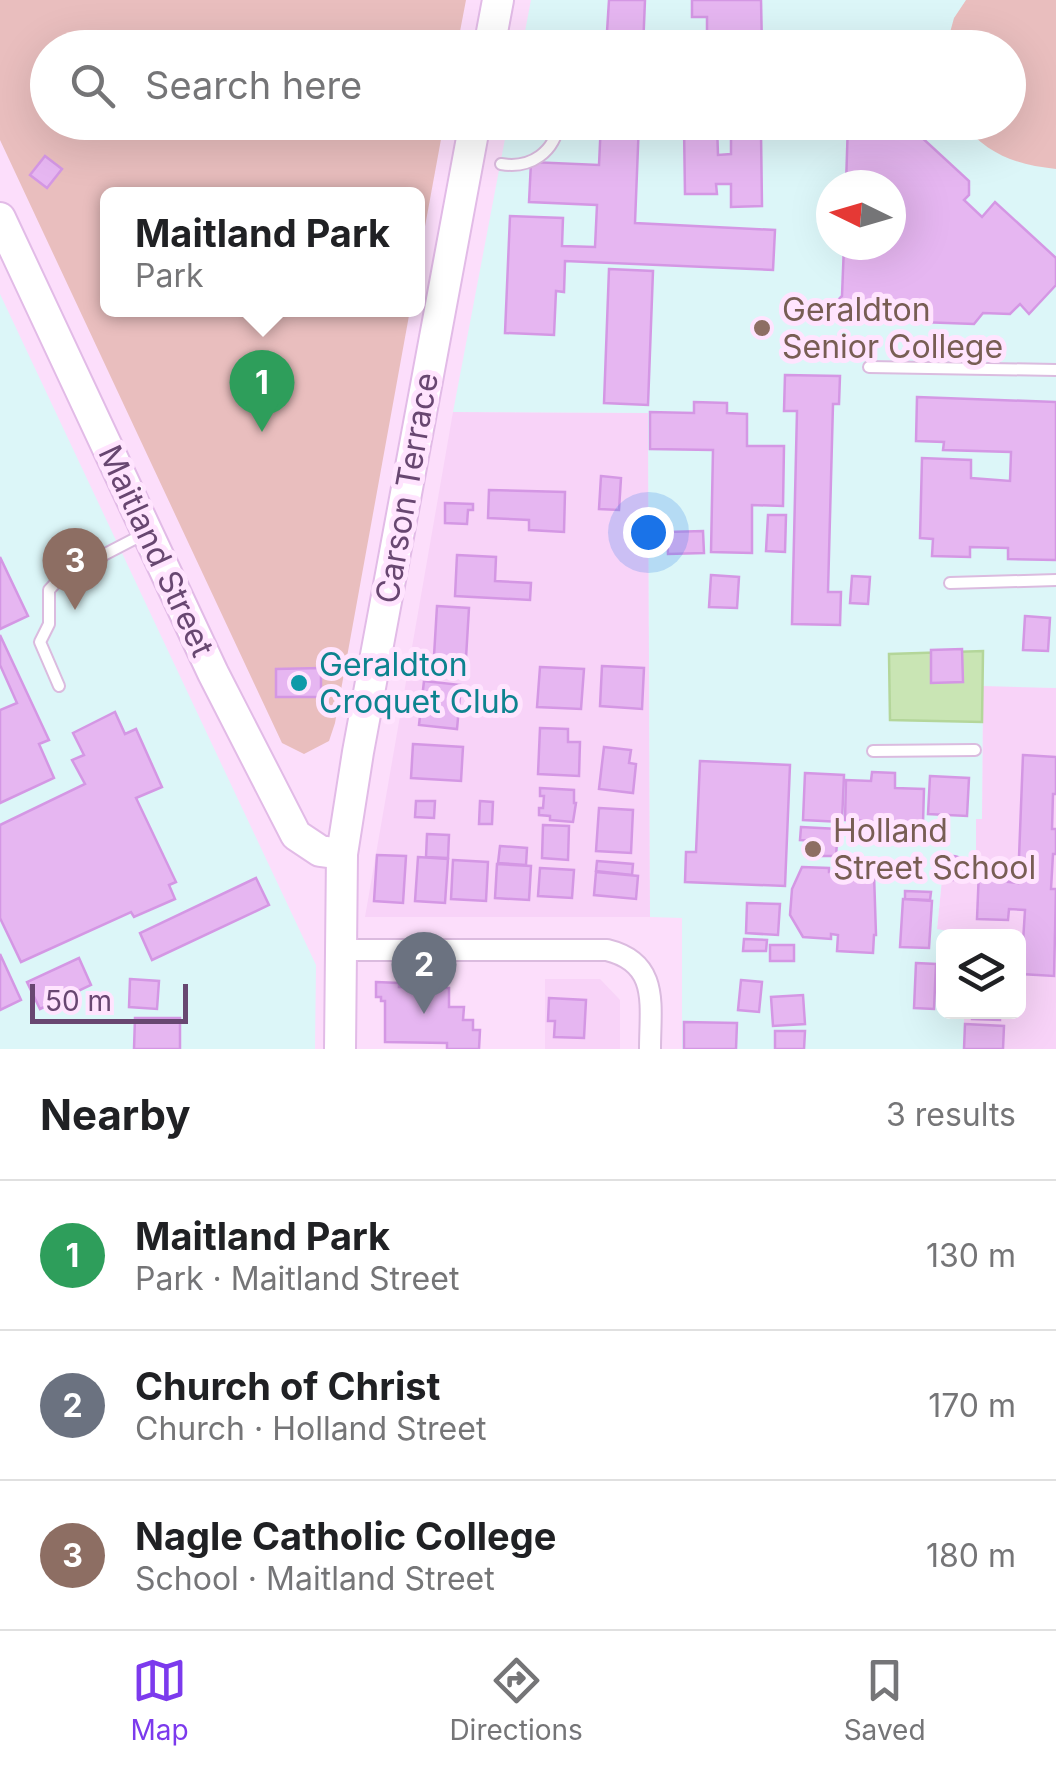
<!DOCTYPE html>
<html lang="en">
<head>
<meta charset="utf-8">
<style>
  :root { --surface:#fff; --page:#f6f6f6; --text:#202124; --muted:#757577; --line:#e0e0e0; --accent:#7c3aed }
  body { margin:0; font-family:Inter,sans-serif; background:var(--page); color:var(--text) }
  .controls { position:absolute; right:30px; bottom:30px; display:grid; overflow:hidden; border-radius:15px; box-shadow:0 10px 40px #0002 }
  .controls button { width:90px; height:90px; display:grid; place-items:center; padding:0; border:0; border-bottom:2px solid var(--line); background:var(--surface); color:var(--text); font:50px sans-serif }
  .compass { position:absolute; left:816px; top:170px; width:90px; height:90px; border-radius:50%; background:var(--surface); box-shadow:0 10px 40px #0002; rotate:275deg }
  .scale { position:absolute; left:30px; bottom:25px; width:158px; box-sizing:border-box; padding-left:10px; border:5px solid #684771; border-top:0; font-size:28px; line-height:35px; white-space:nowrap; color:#684771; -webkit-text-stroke:8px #ffe4fe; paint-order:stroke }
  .you { position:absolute; left:648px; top:532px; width:35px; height:35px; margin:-25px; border:8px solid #fff; border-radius:50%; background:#1a73e8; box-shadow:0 0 0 15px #1a73e833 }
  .badge { display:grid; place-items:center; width:65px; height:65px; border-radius:50%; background:var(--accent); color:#fff; font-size:32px; font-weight:700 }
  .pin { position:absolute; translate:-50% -82px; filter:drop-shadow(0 2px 5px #0008) }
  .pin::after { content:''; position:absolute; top:52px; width:35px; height:30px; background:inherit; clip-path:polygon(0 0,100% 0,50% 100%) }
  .popup { position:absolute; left:100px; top:187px; width:325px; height:130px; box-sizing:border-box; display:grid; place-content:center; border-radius:15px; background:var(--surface); filter:drop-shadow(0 2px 8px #0005); font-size:32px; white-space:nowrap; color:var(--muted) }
  .popup b { font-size:38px; color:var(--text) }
  .popup::after { content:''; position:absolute; left:50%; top:100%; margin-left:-20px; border:20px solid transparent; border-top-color:var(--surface) }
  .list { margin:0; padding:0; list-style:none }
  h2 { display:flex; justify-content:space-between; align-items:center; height:130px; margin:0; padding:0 40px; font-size:42px }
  h2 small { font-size:32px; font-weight:400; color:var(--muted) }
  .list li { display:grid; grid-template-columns:65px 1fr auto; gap:30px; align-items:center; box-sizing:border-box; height:150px; padding:0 40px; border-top:2px solid var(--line) }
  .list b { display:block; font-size:38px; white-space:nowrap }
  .list p { margin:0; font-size:32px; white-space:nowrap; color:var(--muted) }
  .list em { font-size:32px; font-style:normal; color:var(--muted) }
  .icon { flex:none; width:55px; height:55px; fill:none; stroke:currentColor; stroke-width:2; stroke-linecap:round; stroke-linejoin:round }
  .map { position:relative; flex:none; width:1056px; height:1049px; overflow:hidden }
  .search { position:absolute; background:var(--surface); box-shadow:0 10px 40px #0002; left:30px; right:30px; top:30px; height:110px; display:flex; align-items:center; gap:25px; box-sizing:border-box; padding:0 35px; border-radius:55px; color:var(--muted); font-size:38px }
  .sheet { height:580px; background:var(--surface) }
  nav { display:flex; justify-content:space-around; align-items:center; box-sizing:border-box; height:140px; border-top:2px solid var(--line); background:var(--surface); font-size:28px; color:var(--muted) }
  nav a { display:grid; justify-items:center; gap:5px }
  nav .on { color:var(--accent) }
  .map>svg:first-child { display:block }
</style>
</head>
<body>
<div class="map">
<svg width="1056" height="1049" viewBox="0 0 1056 1049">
  <rect width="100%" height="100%" fill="#fcdefb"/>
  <g fill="#f8d3f8">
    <path d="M453 412 648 413 650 917H365Z"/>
    <path d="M983 685 1056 688V1049H964V1012H1018V936H964L963 934 937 930 944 858 976 859V819L982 818Z"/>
    <path d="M545 979H600L620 1000V1049H545Z"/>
  </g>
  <g fill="#dcf6f8" fill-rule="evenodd">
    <path d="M531 0H1056V688L983 686 982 819H976V860L944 859 937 929 964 934V936H944V1012H964V1049H682V918L650 917 648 413 453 412 508 123 1008 122V48L522 47ZM831 185H891V245H831Z"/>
    <path d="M0 294 316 965 315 1049H0Z"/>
  </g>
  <g fill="#e9bebe">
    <path d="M0 0H466L457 47 48 48V122L444 123 417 270V195H107V310H410L335 723 329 741 304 754 282 743 0 140Z"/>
    <path d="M966 0H1056V169C1016 165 987 154 962 123L1008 122V48L946 47 954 18Z"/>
  </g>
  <path fill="#c9e5b4" stroke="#b4d69a" stroke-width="2.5" d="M983 651 982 722 890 720 889 654Z"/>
  <g fill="#e6b6f1" stroke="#d497e4" stroke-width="2.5">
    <path d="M609 0H645L643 48H606Z"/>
    <path d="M692 0H761L762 48H707V17H692Z"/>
    <path d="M601 122H639L635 223 775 230 773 270 565 261 564 292 556 291 554 335 505 333 510 216 563 218 562 246 595 247 597 205 529 202 531 162 599 165Z"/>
    <path d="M709 122H763L717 125 718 155 731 154V135L761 134 762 206 731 207V184H716L717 194H685L684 127 709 126Z"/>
    <path d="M848 122H905L969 181V195L964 200 982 217 995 202 1056 258V285L1029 314 1020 304 1010 314 983 313 974 324 838 319V300L842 296 844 245H891V185H846Z"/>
    <path d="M45 156 62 169 47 188 30 175Z"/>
    <path d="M609 269 653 271 648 405 604 403Z"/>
    <path d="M785 375 840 376 839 404H833L828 592H841L840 625 792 624 797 411H784Z"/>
    <path d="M917 397 1056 402V560L1008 559V548L970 547V557L932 556 933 539 920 538 922 458 971 460V478L1010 481 1011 452 943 450 944 442 916 441Z"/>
    <path d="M694 402 727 403V413L747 414V446H784L783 506 752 505V553L711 552 713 450 650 449V412L694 413Z"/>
    <path d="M601 476 621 478 619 510 599 509Z"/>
    <path d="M489 490 565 492 564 532 529 530V520L488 518Z"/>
    <path d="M445 503 473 504V510H468L467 524 445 523Z"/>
    <path d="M768 515H786L785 552 766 551Z"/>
    <path d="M703 531 704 553 668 554 667 532Z"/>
    <path d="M457 555 496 557 495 581 531 583 530 600 455 596Z"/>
    <path d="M0 557 28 616 0 629Z"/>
    <path d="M711 575 739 577 737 608 709 607Z"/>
    <path d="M852 576 870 577 868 604 850 603Z"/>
    <path d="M437 606 469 608 466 658 434 656Z"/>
    <path d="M1025 616 1050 618 1048 651 1023 650Z"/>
    <path d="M0 635 49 740 39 744 54 778 0 803V710L17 703 0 665Z"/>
    <path d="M962 649 963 682 931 683V650Z"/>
    <path d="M602 666 644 668 642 709 600 706Z"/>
    <path d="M540 667 584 669 581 709 537 707Z"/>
    <path d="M321 668V697H276V669Z"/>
    <path d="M424 681 461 685 457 729 419 725Z"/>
    <path d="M115 712 125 734 136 729 162 787 136 798 176 882 169 885 175 899 134 917 131 912 21 962 0 918V825L85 784 72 760 84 755 73 733Z"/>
    <path d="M540 728 568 729V742H580L579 776 538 774Z"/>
    <path d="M413 744 463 747 461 781 411 778Z"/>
    <path d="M604 747 631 750 629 763 636 764 633 793 599 789Z"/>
    <path d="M1023 755 1056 757V794H1053L1052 829H1056V854H1053L1051 889H1056L1054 976 1021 974 1025 910 1009 909 1008 920 977 919 979 870 1009 871 1008 882 1018 883Z"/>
    <path d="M700 761 790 765 785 886 685 882 686 852H696Z"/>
    <path d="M872 772 895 773V788L924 789 923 823 845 820 846 780 871 781Z"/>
    <path d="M805 773 844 775 842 822 803 820Z"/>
    <path d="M930 776 969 778 967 816 928 814Z"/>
    <path d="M540 788 574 790V803H576L573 822 550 820V816L539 815V808H543L544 796H540Z"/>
    <path d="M416 801H435L434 818 415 817Z"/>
    <path d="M480 801 493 802 492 824H479Z"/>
    <path d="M599 808 633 810 631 853 596 851Z"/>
    <path d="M543 825 569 826 568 860 542 858Z"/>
    <path d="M801 827 838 829 836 856H816L817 841 800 840Z"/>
    <path d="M427 834 449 835 448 858 426 857Z"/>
    <path d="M500 846 527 848 526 865 498 863Z"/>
    <path d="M377 855 406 856 403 903 374 901Z"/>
    <circle cx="953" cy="868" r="12"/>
    <path d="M418 857 448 859 445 903 415 901Z"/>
    <path d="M453 860 488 862 486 901 451 899Z"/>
    <path d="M597 861 633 864 632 875 596 871Z"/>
    <path d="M497 864 531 866 529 900 495 898Z"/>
    <path d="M802 867 829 868V872L874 874 876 935H874L873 953 837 951 838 935 831 934V939L803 937 790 915 792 889Z"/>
    <path d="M540 868 574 870 572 898 538 896Z"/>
    <path d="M596 872 638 876 636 899 594 895Z"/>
    <path d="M256 878 269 905 152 960 140 933Z"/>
    <path d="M905 891 931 892 930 900 905 899Z"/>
    <path d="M903 899 932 901 929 948 900 947Z"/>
    <path d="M747 903 780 904 778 935 746 933Z"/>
    <path d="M744 939 767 940 766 951H743Z"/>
    <rect x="770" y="945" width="24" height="16"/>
    <path d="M0 954 21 1000 0 1010Z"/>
    <path d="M79 958 91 985 40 1009 27 982Z"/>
    <path d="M916 963 936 964 934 1009 914 1008Z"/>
    <path d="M130 979 159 981 157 1009 129 1007Z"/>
    <path d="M741 980 762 982 759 1012 738 1010Z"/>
    <path d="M376 982 399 983V987L449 988V1007H464L463 1020H473V1030H480L479 1049H447V1043L385 1042V1001H381V997H376Z"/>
    <path d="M803 995 805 1024 773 1026 771 997Z"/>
    <path d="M549 998 586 1000 584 1038 554 1037 555 1021H548Z"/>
    <path d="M972 1012H1000V1020L972 1019Z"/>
    <path d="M135 1018H180V1049H134Z"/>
    <path d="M684 1022 737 1023 736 1049H684Z"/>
    <path d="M965 1024 1004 1026 1003 1049H964Z"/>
    <path d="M775 1031H805L804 1049H775Z"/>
  </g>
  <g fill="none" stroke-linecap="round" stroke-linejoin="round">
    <g stroke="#dbbbdf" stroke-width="14">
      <g id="lane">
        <path d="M501 164C531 169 555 152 559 122"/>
        <path d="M869 367 1056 370"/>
        <path d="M950 583 1056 580"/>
        <path d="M59 686 40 642 49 624V590L61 577 142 535"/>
        <path d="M873 751 975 750"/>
      </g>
    </g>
    <g stroke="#dbbbdf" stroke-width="24">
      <path id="street" d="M339 950H607C660 963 650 1005 650 1049"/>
    </g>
    <g stroke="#e2bbe7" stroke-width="34">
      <g id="secondary">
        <path d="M489 48 498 0"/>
        <path d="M0 218 213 673 296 835 320 851 342 854"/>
        <path d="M340 1049 342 854 358 752 475 122"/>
      </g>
    </g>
    <use href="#lane" stroke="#fff" stroke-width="10"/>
    <use href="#street" stroke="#fff" stroke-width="20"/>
    <use href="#secondary" stroke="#fff" stroke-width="30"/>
  </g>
  <g fill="#8d6e63" stroke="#ffe4fe" stroke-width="4">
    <circle cx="762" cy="328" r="10"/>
    <circle cx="813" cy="849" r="10"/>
  </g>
  <circle fill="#0f9aa8" stroke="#ffe4fe" stroke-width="4" cx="299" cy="683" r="10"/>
  <g text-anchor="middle" stroke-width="10" stroke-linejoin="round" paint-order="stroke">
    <g font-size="32" fill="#785e54" stroke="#ffe4fe" text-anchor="start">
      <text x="782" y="321">Geraldton<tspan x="782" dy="37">Senior College</tspan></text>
      <text x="833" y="842">Holland<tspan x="833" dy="37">Street School</tspan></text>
    </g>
    <g font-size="32" fill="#684771" stroke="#ffe4fe">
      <text transform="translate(407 488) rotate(-80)" y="11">Carson Terrace</text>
      <text transform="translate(156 551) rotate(65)" y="11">Maitland Street</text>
    </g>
    <g font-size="32" fill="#0d838f" stroke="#ffe4fe" text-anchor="start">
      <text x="319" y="676">Geraldton<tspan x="319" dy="37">Croquet Club</tspan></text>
    </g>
  </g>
</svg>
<div class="controls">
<button><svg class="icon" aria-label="layers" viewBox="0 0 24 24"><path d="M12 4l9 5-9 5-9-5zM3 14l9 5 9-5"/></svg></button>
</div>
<svg class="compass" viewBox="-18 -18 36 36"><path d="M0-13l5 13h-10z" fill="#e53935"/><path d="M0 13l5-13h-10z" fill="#757577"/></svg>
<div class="scale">50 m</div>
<div class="you"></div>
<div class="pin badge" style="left:262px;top:432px;background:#2e9e5b">1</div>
<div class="popup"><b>Maitland Park</b>Park</div>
<div class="pin badge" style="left:424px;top:1014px;background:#6b7280">2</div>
<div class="pin badge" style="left:75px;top:610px;background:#8d6e63">3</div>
<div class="search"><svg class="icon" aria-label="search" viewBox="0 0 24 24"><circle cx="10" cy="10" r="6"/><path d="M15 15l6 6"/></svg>Search here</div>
</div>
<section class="sheet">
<h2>Nearby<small>3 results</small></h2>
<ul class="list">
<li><span class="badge" style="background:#2e9e5b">1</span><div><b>Maitland Park</b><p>Park · Maitland Street</p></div><em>130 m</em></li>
<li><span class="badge" style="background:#6b7280">2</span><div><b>Church of Christ</b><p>Church · Holland Street</p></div><em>170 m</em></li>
<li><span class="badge" style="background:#8d6e63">3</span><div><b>Nagle Catholic College</b><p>School · Maitland Street</p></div><em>180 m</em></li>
</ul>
</section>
<nav>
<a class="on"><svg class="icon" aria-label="map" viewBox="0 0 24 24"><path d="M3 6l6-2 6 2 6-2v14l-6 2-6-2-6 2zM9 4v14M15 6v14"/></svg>Map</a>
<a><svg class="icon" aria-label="directions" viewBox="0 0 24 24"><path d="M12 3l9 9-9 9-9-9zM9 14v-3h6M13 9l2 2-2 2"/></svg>Directions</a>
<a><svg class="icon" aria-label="saved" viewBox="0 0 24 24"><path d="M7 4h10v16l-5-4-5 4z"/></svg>Saved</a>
</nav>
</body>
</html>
